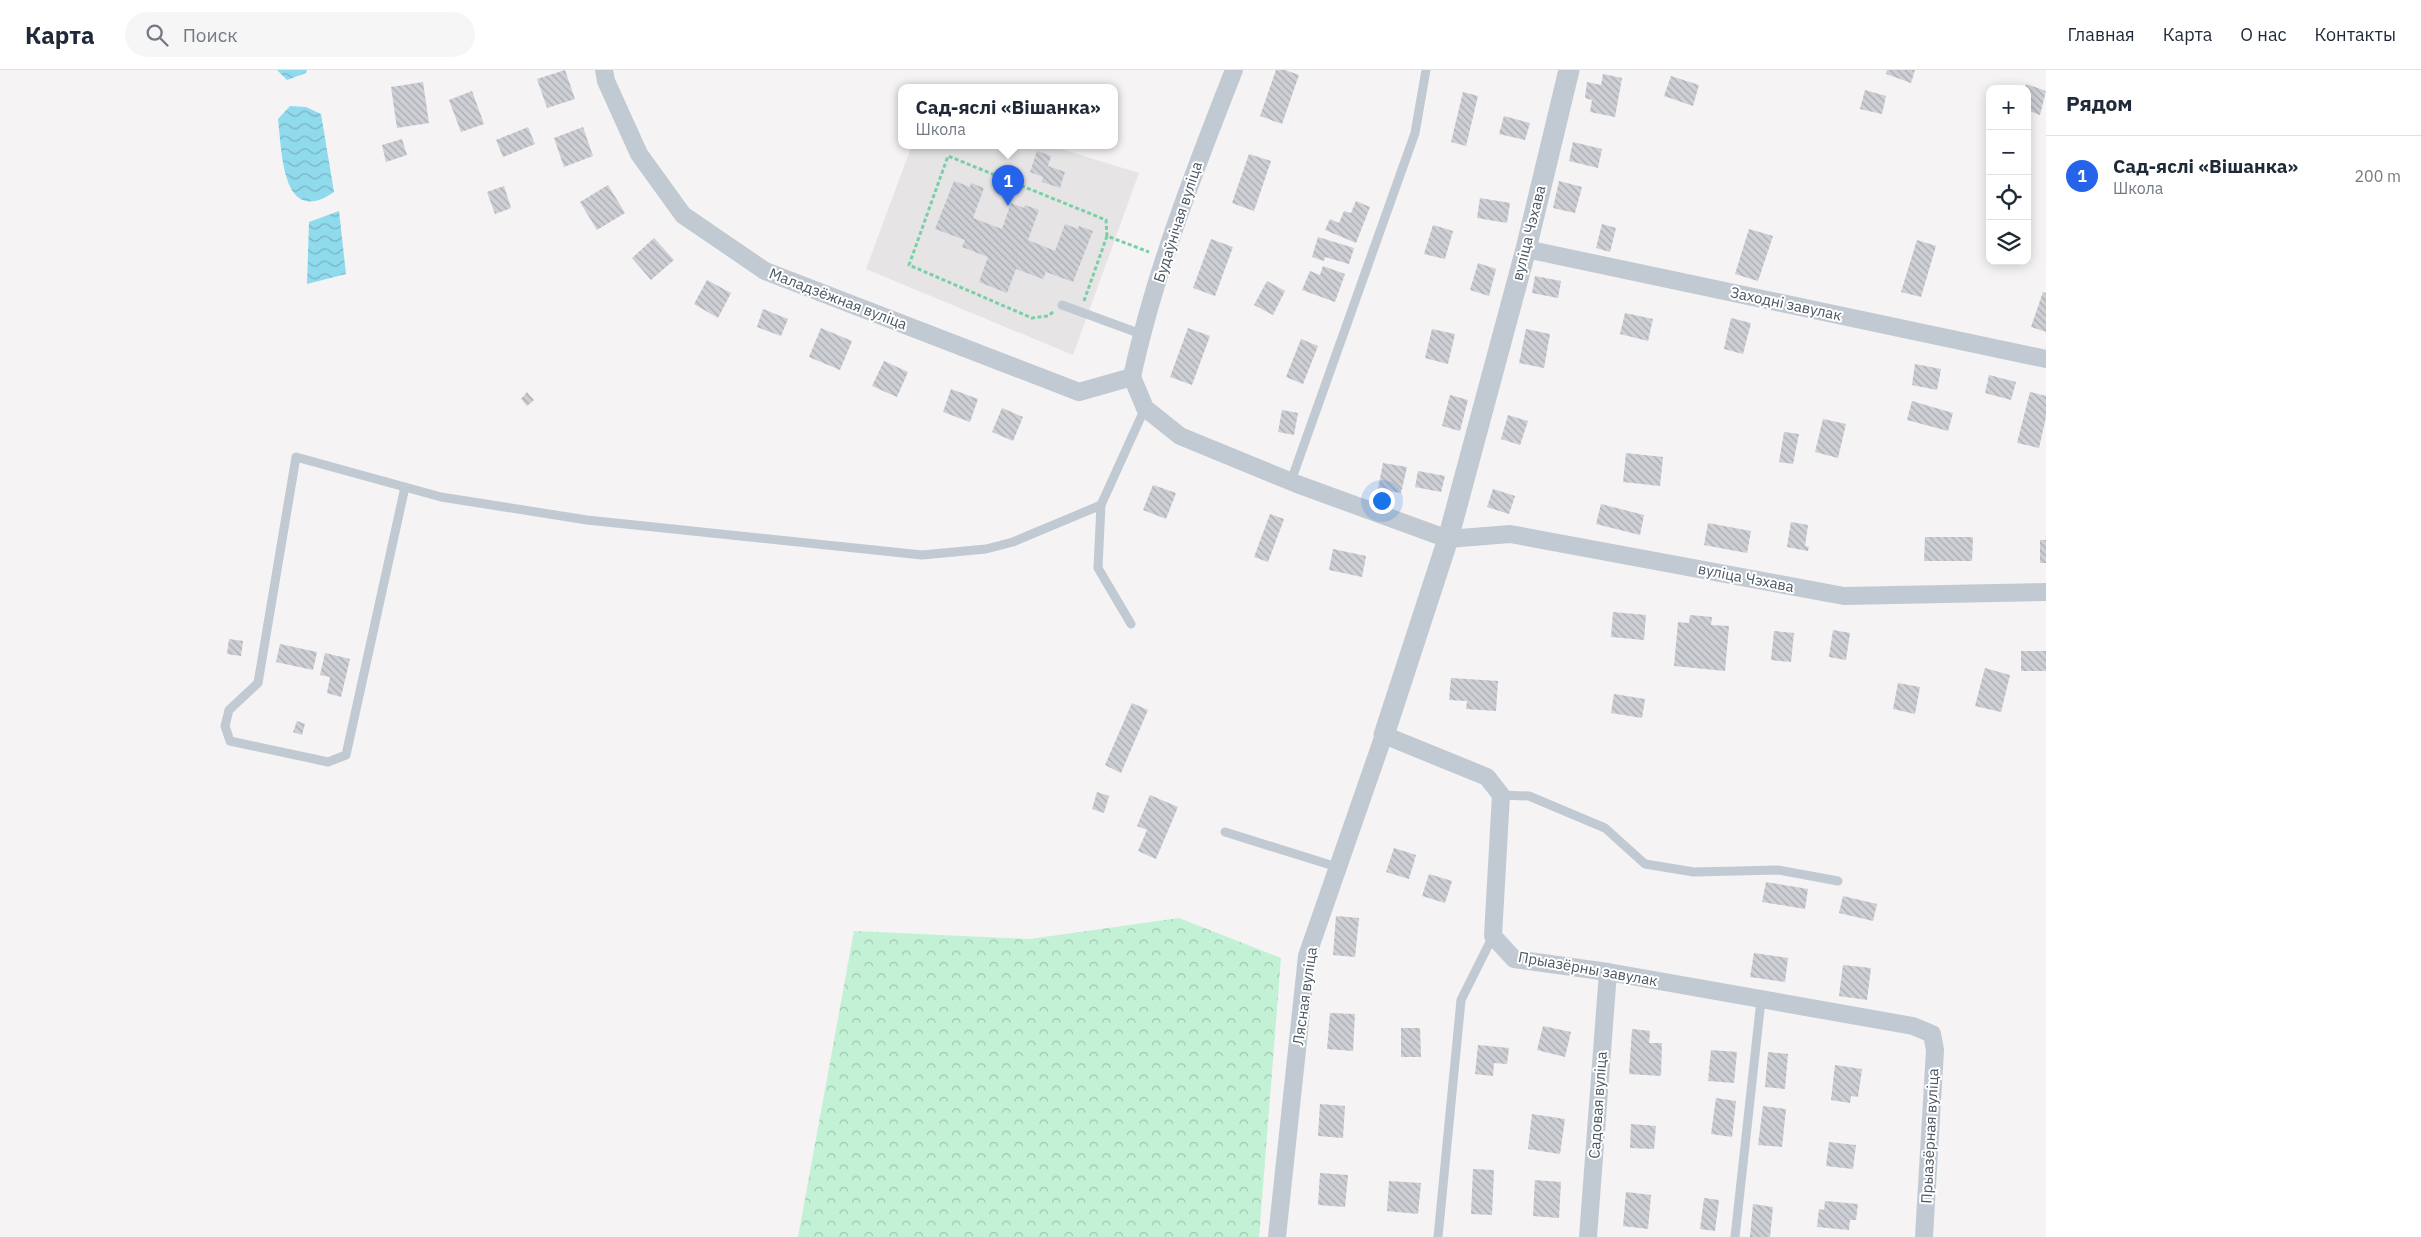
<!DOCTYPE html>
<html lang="ru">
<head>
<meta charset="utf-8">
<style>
  :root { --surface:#fff; --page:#f6f6f7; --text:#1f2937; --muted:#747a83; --line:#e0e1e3; --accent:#2563eb }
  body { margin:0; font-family:"IBM Plex Sans",sans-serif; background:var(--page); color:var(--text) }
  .controls { position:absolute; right:15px; top:15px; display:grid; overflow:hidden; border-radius:10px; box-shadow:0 2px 12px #0003 }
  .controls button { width:45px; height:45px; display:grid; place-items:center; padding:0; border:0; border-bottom:1px solid var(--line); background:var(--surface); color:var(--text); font:25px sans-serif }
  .you { position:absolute; left:1381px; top:430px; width:18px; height:18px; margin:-12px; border:4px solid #fff; border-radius:50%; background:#1a73e8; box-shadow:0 0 0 8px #1a73e833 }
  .badge { display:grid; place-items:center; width:32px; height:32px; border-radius:50%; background:var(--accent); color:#fff; font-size:16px; font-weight:700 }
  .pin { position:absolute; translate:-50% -41px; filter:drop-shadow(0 1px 2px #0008) }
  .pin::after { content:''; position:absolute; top:26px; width:18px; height:15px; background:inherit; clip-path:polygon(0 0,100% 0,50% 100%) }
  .popup { position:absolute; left:898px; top:14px; width:220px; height:65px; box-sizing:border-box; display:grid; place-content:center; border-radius:10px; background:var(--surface); filter:drop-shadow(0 1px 4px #0005); font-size:16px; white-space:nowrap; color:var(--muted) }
  .popup b { font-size:19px; color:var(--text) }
  .popup::after { content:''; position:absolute; left:50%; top:100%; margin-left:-10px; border:10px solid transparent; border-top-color:var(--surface) }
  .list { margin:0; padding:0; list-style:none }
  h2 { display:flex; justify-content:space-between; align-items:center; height:65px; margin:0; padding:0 20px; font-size:21px }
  h2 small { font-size:16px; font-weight:400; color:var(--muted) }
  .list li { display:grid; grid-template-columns:32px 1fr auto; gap:15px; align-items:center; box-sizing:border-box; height:80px; padding:0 20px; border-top:1px solid var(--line) }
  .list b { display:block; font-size:19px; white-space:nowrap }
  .list p { margin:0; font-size:16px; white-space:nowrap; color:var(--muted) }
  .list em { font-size:16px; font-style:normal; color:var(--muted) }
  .icon { flex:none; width:28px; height:28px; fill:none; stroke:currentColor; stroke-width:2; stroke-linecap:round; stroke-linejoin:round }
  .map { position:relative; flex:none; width:2046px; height:1167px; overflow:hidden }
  header { display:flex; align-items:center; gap:30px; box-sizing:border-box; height:70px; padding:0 25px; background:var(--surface); border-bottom:1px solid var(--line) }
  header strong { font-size:24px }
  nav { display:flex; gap:28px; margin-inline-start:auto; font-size:18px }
  .search { width:350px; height:45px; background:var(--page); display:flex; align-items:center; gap:12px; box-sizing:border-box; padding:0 18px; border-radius:28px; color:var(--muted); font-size:19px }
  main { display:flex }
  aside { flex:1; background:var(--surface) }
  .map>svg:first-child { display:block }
</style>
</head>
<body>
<header>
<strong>Карта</strong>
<div class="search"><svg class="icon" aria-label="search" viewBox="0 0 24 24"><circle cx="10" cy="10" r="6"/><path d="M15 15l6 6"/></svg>Поиск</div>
<nav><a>Главная</a><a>Карта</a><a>О нас</a><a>Контакты</a></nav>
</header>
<main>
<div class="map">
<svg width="2046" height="1167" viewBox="0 0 2046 1167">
  <defs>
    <pattern id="forest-crowns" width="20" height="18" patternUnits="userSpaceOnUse" patternTransform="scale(1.25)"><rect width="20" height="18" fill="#c3f1d5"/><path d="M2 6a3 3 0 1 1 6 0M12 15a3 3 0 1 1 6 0" fill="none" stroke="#a0c6b0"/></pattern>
    <pattern id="water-waves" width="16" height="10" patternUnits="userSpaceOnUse" patternTransform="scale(1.25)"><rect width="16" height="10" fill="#90daee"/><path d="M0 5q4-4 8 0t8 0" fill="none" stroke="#78b4c4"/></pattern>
    <pattern id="building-back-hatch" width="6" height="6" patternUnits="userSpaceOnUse" patternTransform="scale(1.25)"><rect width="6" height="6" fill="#cdcfd5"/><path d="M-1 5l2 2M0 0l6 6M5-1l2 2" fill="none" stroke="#a8abb0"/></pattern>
  </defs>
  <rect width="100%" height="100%" fill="#f5f3f3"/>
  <path fill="#e6e4e5" d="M912 75H1048L1139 103 1073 285 866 199Z"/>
  <path fill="url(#forest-crowns)" d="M1179 848 1281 888 1259 1167H798L854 861 1030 869Z"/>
  <g fill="url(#water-waves)">
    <path d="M277 0H307L306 3 287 10Z"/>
    <path d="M290 36 306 37 321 44 334 122C282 158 282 82 278 49Z"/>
    <path d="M339 141 346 204 307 214 309 152Z"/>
  </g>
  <g fill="url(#building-back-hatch)">
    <path d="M565 0 575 29 547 38 537 9Z"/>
    <path d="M1276 0H1285L1299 5 1282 54 1260 46Z"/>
    <path d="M1887 0H1915L1911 13 1886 4Z"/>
    <path d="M1603 4 1622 8 1615 47 1590 42 1592 30 1585 28 1587 12 1601 15Z"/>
    <path d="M1671 6 1699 15 1693 36 1664 26Z"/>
    <path d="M423 12 429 53 397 58 391 17Z"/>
    <path d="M2026 14 2046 21 2040 45 2027 40V19H2025Z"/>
    <path d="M1865 20 1886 26 1882 44 1860 39Z"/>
    <path d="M472 21 484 54 461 62 449 30Z"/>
    <path d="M1463 22 1478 26 1466 76 1451 72Z"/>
    <path d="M1504 46 1530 53 1525 70 1499 64Z"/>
    <path d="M528 57 535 74 503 87 496 70Z"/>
    <path d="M583 57 593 86 564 97 554 68Z"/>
    <path d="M402 69 407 85 386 92 382 75Z"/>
    <path d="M1573 72 1602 79 1598 98 1569 91Z"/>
    <path d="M1037 81 1051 86 1048 96 1065 102 1060 118 1042 112 1043 107 1030 102Z"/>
    <path d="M1249 84 1271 91 1254 141 1232 133Z"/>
    <path d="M954 111 970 117 971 113 984 118 973 148 1002 159 1011 133 1024 138 1025 135 1039 140 1028 170 1055 181 1065 154 1078 159 1079 156 1093 161 1073 212 1046 202 1043 209 1016 199 1007 223 979 212 988 187 962 177 965 170 935 159Z"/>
    <path d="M1559 111 1582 117 1575 143 1553 138Z"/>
    <path d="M608 115 625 143 597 160 580 132Z"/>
    <path d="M504 116 511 138 495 144 487 122Z"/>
    <path d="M1480 128 1510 133 1507 153 1477 148Z"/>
    <path d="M1356 131 1370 137 1356 173 1325 160 1330 149 1339 153 1344 141 1351 143Z"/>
    <path d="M1602 154 1616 158 1610 182 1596 178Z"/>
    <path d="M1433 155 1453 161 1445 189 1424 184Z"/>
    <path d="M1749 159 1773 166 1758 211 1735 204Z"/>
    <path d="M1318 167 1354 178 1349 194 1325 187 1324 191 1312 187Z"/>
    <path d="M654 168 674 190 651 210 632 188Z"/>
    <path d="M1211 169 1233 177 1215 226 1193 218Z"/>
    <path d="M1917 170 1936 176 1921 227 1901 222Z"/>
    <path d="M1478 193 1496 199 1489 226 1470 220Z"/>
    <path d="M1323 196 1345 204 1335 232 1302 220 1310 201 1320 205Z"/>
    <path d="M1535 206 1561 211 1558 228 1532 223Z"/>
    <path d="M707 210 731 223 718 248 694 234Z"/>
    <path d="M1267 211 1285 221 1273 245 1254 235Z"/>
    <path d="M2043 222 2046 223V262L2031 257Z"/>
    <path d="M763 239 788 249 781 266 757 257Z"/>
    <path d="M1625 243 1653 249 1648 271 1620 264Z"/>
    <path d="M1731 248 1751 253 1743 284 1724 279Z"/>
    <path d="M821 258 852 271 840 300 809 287Z"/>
    <path d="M1188 258 1210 266 1192 315 1170 307Z"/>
    <path d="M1432 259 1455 264 1448 294 1425 288Z"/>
    <path d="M1526 259 1550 264 1544 298 1519 293Z"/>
    <path d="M1301 269 1318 276 1303 314 1286 307Z"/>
    <path d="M884 291 908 302 897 327 872 316Z"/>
    <path d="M1915 294 1941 299 1937 320 1912 315Z"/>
    <path d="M1989 305 2016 312 2011 330 1985 323Z"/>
    <path d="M951 319 978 329 970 352 943 342Z"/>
    <path d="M527 322 534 330 527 336 521 329Z"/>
    <path d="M2030 322 2046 326V347L2039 378 2017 373Z"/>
    <path d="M1450 325 1468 330 1460 361 1442 356Z"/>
    <path d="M1912 331 1953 343 1948 361 1907 350Z"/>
    <path d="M1002 338 1023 347 1013 371 992 362Z"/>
    <path d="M1282 340 1298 343 1294 365 1278 362Z"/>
    <path d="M1508 345 1528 351 1520 375 1501 369Z"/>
    <path d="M1823 349 1846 354 1838 388 1815 382Z"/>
    <path d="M1784 362 1799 364 1793 394 1779 392Z"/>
    <path d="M1626 383 1663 387 1660 416 1623 412Z"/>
    <path d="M1383 393 1407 397 1401 423 1378 419Z"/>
    <path d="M1418 401 1445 406 1441 422 1415 417Z"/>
    <path d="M1153 415 1176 423 1166 449 1143 440Z"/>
    <path d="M1493 419 1515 426 1509 444 1487 437Z"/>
    <path d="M1601 434 1644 445 1640 465 1596 454Z"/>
    <path d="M1270 444 1284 449 1268 492 1254 487Z"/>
    <path d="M1791 452 1808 455 1805 476 1809 477 1808 481 1787 477Z"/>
    <path d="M1708 453 1751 461 1747 483 1704 475Z"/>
    <path d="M1925 467H1973L1972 491H1924Z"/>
    <rect x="2040" y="470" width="6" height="23"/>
    <path d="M1333 479 1366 486 1362 507 1329 500Z"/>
    <path d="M1613 542 1646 545 1644 570 1611 567Z"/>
    <path d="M1690 545 1712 547 1711 555 1729 556 1725 601 1674 596 1678 552 1689 553Z"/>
    <path d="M1833 560 1850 563 1846 590 1829 587Z"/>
    <path d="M1774 561 1794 563 1791 592 1771 590Z"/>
    <path d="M229 569 243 571 241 586 227 584Z"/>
    <path d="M280 574 317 582 313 600 276 592Z"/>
    <rect x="2021" y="581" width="25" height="20"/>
    <path d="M325 583 350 589 341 627 327 623 330 607 320 605Z"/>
    <path d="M1985 598 2010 605 2001 642 1975 636Z"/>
    <path d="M1451 608 1498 611 1496 641 1466 639 1467 631 1449 630Z"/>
    <path d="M1898 613 1920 617 1915 644 1893 639Z"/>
    <path d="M1614 624 1645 629 1642 648 1611 643Z"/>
    <path d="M1132 633 1148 640 1121 703 1105 695Z"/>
    <path d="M297 651 305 654 302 665 293 662Z"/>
    <path d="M1097 722 1109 726 1104 743 1092 739Z"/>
    <path d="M1150 725 1178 737 1156 789 1138 781 1147 760 1137 756Z"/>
    <path d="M1394 778 1416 785 1409 809 1386 802Z"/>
    <path d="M1429 804 1452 811 1445 833 1422 826Z"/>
    <path d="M1766 812 1808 819 1805 839 1762 832Z"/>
    <path d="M1843 826 1877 834 1873 851 1839 843Z"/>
    <path d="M1336 846 1359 848 1355 887 1333 885Z"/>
    <path d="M1754 883 1788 888 1785 912 1750 907Z"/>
    <path d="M1843 895 1871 898 1867 930 1839 926Z"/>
    <path d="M1330 943 1355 944 1353 981 1327 979Z"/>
    <path d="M1543 956 1571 962 1565 987 1537 980Z"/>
    <path d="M1401 958H1420L1421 987H1401Z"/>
    <path d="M1632 959 1650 961 1649 973H1662L1661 1006 1629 1004Z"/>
    <path d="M1478 975 1509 978 1507 994 1494 993 1493 1006 1475 1004Z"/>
    <path d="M1711 980 1737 982 1734 1013 1708 1011Z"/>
    <path d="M1768 982 1788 984 1785 1019 1765 1017Z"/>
    <path d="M1835 995 1862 999 1858 1027 1851 1026 1850 1033 1831 1030Z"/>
    <path d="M1716 1028 1736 1031 1732 1067 1711 1064Z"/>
    <path d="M1320 1034 1345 1036 1343 1068 1318 1066Z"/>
    <path d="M1763 1036 1786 1039 1782 1077 1758 1075Z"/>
    <path d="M1532 1044 1565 1049 1560 1084 1528 1079Z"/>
    <path d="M1631 1054 1656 1056 1654 1079 1630 1078Z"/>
    <path d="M1829 1072 1856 1075 1853 1099 1826 1096Z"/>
    <path d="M1473 1099 1494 1100 1492 1145 1471 1144Z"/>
    <path d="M1320 1103 1348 1105 1345 1137 1318 1135Z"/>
    <path d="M1535 1110 1561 1112 1559 1148 1533 1146Z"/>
    <path d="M1389 1111 1421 1113 1418 1144 1387 1141Z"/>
    <path d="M1626 1122 1651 1125 1648 1159 1623 1156Z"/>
    <path d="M1704 1128 1719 1130 1715 1161 1700 1159Z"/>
    <path d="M1825 1131 1858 1134 1856 1150H1850L1849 1160 1817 1157 1819 1139 1824 1140Z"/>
    <path d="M1753 1134 1773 1137 1770 1167H1750Z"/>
  </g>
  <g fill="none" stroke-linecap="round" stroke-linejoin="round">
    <g stroke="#7ad0a6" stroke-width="3" stroke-dasharray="4 2.5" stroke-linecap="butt">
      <path d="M1084 231 1107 166"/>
      <path d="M1053 242 1048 246 1032 248 909 195 948 86 1106 150 1107 166 1149 182"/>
    </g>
    <g stroke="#c1cad2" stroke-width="9">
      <path d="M1062 235 1141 264"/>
      <path d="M1291 411 1415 63 1426 0"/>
      <path d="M405 417 346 685 328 692 230 671 225 656 229 640 258 613 296 387 441 427 587 450 922 485 986 479 1013 472 1101 435"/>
      <path d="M1131 554 1098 498 1101 435 1145 338"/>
      <path d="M1501 725 1529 726 1605 758 1645 794 1694 802 1778 800 1838 811"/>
      <path d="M1225 762 1337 797"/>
      <path d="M1438 1167 1461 930 1493 866"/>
      <path d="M1735 1167 1761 930"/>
    </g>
    <g stroke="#c1cad2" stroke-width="18">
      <path d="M604 0 606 11 639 84 683 145 765 201 1079 322 1132 307"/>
      <path d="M1526 179 2046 289"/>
      <path d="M1132 307 1145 338 1180 366 1297 414 1448 469 1510 464 1844 526 2046 522"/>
      <path d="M1132 307C1154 204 1195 99 1234 0"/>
      <path d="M1277 1167 1307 886 1384 665 1487 707 1501 725 1493 866 1514 889 1608 902 1913 956 1932 964 1935 980 1924 1167"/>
      <path d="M1588 1167 1608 902"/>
    </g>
    <path stroke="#c1cad2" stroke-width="21" d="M1384 665 1448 469 1526 179 1569 0"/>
  </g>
  <g text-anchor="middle" stroke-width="4" stroke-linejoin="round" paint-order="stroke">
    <g font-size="15" fill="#4a5661" stroke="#fff">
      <text transform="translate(1178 152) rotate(-72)" y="5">Будаўнічая вуліца</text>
      <text transform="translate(1529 163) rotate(-76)" y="5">вуліца Чэхава</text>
      <text transform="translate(838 229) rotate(21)" y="5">Маладзёжная вуліца</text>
      <text transform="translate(1786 234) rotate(12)" y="5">Заходні завулак</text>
      <text transform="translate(1746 508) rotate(11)" y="5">вуліца Чэхава</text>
      <text transform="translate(1588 899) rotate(10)" y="5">Прыазёрны завулак</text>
      <text transform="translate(1305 926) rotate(-82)" y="5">Лясная вуліца</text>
      <text transform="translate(1598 1035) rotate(-86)" y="5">Садовая вуліца</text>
      <text transform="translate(1930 1066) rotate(-87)" y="5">Прыазёрная вуліца</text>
    </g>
  </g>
</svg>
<div class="controls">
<button>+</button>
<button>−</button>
<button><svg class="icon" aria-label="locate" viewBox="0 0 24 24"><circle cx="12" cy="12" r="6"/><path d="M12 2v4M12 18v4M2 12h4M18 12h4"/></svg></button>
<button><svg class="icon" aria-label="layers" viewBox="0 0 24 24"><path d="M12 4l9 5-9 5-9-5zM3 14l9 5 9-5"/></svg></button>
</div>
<div class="you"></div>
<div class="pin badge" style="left:1008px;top:136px">1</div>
<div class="popup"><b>Сад-яслі «Вішанка»</b>Школа</div>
</div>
<aside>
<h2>Рядом<small></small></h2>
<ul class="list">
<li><span class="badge">1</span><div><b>Сад-яслі «Вішанка»</b><p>Школа</p></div><em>200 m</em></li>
</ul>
</aside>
</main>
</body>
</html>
